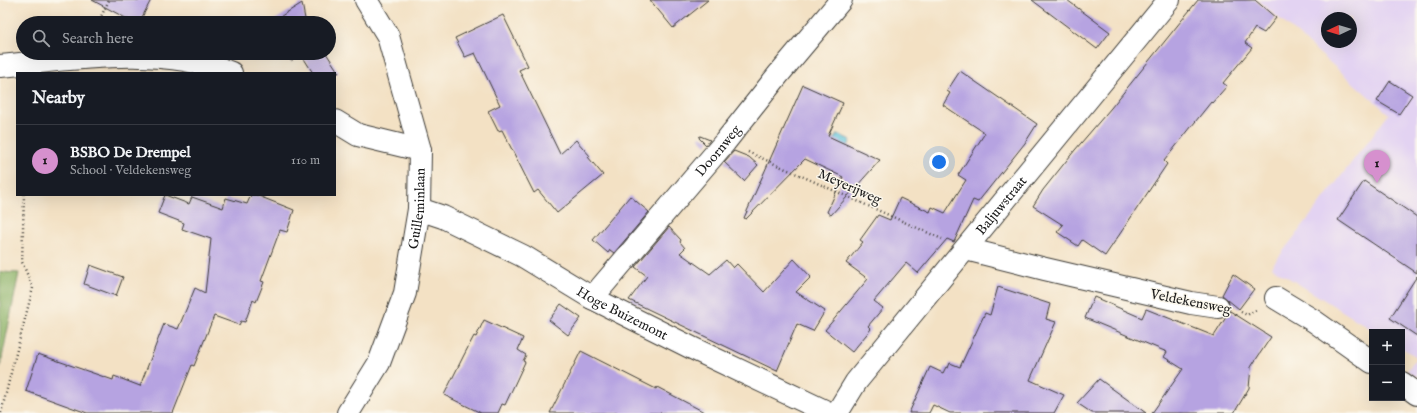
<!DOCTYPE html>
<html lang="en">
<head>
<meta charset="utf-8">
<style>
  :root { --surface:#171b24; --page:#20242c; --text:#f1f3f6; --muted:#9ea1a6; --line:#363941; --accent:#d690ce }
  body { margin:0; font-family:"IM FELL English",serif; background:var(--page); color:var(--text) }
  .controls { position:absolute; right:12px; bottom:12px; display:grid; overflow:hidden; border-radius:0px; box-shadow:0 4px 16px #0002 }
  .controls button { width:36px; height:36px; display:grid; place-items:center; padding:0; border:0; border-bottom:1px solid var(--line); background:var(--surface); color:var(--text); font:20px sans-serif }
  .compass { position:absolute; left:1321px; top:12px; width:36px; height:36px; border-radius:50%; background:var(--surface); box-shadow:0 4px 16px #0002; rotate:266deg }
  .you { position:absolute; left:939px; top:162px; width:14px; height:14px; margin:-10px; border:3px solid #fff; border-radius:50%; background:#1a73e8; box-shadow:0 0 0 6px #1a73e833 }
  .badge { display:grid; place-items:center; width:26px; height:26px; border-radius:50%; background:var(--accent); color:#111; font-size:13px; font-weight:700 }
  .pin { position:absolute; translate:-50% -33px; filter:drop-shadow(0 1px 2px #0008) }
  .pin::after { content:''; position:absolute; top:21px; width:14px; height:12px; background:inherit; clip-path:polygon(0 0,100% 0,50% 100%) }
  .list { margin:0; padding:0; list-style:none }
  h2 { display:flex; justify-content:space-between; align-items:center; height:52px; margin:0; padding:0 16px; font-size:17px }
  h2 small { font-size:13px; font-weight:400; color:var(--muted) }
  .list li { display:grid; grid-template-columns:26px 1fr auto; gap:12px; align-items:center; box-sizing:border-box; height:72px; padding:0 16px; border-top:1px solid var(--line) }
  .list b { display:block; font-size:15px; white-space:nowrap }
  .list p { margin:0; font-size:13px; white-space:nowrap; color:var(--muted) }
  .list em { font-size:13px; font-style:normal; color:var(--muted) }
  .icon { flex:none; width:22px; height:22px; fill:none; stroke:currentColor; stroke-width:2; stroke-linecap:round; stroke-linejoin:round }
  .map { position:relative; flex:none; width:1417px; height:413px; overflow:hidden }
  .search { position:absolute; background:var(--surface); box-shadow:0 4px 16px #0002; left:16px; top:16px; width:320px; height:44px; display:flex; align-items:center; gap:10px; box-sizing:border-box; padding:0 14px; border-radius:22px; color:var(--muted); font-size:15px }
  .panel { position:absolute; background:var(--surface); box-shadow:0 4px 16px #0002; left:16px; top:72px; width:320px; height:124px; border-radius:0px }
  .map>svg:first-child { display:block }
</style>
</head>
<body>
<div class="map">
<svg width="1417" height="413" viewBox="0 0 1417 413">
  <rect width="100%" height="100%" fill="#fbf7ec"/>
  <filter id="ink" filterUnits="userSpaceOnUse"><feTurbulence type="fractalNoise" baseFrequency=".025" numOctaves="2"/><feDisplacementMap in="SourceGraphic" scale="8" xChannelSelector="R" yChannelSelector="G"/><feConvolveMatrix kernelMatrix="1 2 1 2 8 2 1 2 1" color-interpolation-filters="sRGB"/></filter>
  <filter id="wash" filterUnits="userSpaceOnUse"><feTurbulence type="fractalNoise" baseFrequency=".012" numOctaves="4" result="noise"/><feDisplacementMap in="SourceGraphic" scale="16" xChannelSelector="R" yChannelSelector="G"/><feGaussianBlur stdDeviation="0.9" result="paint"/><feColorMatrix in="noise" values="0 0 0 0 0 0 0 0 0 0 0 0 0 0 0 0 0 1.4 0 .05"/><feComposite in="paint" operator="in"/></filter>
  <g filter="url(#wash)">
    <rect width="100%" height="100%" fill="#f3e1c4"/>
    <path fill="#e3d3f2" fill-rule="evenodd" d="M1258 0H1417V377L1407 371 1417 357 1402 348V332H1376L1271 267 1389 114ZM1327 18H1351V42H1327Z"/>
    <path fill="#8db268" stroke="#546742" d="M0 272 19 273 0 368Z"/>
    <path fill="#5cc2da" stroke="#3c6f7b" d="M837 134 851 140 837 169 824 164Z"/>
    <g id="blocks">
      <g fill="#b6a3e1">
        <path d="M92 0H151L139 23H135Z"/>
        <path d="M650 0H708L673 28Z"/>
        <path d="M1032 0H1067L1110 32 1097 49Z"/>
        <path d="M1198 0H1255L1276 18 1264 33 1255 28 1245 43 1252 48 1223 83 1227 86 1212 103 1211 102 1164 161 1167 164 1105 256 1082 240 1078 246 1057 232 1063 225 1033 206 1043 190 1075 150 1111 108Z"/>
        <path d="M302 3 305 19 307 23H270Z"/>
        <path d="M503 15 528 66 519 70 560 154 576 140 590 156 588 157 603 175 557 213 538 190 534 193 502 130 498 131 488 111 500 105 475 53 465 57 455 38Z"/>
        <path d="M286 53H326L339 73H313L301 54 291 61Z"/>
        <path d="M960 71 1037 124 1025 143 978 202 973 200 954 242 947 239 918 273 906 263 874 301 883 308 868 326 871 329 852 352 825 330 868 279 846 263 863 242 860 240 878 215 890 220 900 198 930 212 932 207 945 213 966 180 958 175 985 133 943 105 950 93 947 91Z"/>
        <path d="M1390 81 1412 95 1399 114 1377 101Z"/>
        <path d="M803 85 843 103 828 136 880 160 831 215 827 212 843 177 805 159 746 219 744 218Z"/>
        <path d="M700 136 710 140 706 145 699 138Z"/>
        <path d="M734 151 749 157 758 165 744 181 724 162Z"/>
        <path d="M1364 181 1417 217V273L1338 220Z"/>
        <path d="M165 195 189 204 192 197 223 208 226 198 247 204 251 195H256L294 210 287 232 280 230 261 281 264 282 256 302 253 300 245 322 241 321 239 325 214 316 194 366 192 365 173 413H87L26 391 38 354 113 380 114 376 140 386 164 324 178 329 195 288 205 293 211 239 182 229 184 223 158 213Z"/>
        <path d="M630 196 649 212 614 253 610 250 608 253 593 240Z"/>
        <path d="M669 227 681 240 680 242 685 248 680 253 710 274 726 260 733 268 737 264 764 292 794 259 811 277 796 292 825 311 813 331 797 324 777 371 629 300 647 276 635 267Z"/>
        <path d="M90 265 123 277 116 296 84 284Z"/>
        <path d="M1233 274 1254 289 1239 309 1222 295Z"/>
        <path d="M1417 276V336L1390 318Z"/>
        <path d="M998 287 1050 304 1046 319 1056 322 1030 380 1064 395 1054 413H950L933 405 929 413H909L930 367 943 373 946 367 948 368 950 363 960 367 985 313 990 315Z"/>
        <path d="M1094 297 1142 318 1146 309 1214 336 1230 311 1271 337 1251 367 1249 388 1234 413H1152L1183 369 1164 357 1167 352 1085 318Z"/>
        <path d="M561 304 581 318 568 335 549 320Z"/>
        <path d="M484 320 523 338 518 350 526 355 523 361 525 362 505 405 502 404 498 413H481L444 395 464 355 474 336 476 337Z"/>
        <path d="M581 351 656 389 657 387 706 413H550Z"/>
        <path d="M1099 379 1146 413H1092L1077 403Z"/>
      </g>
    </g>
  </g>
  <g filter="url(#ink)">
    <use href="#blocks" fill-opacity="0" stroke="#3c3a35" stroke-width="1"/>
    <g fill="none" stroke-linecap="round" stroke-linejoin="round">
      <g stroke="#3c3a35" stroke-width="24">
        <g id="minor">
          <path d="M0 66C75 59 159 44 231 73"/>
          <path d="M335 121 358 135 420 150"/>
          <path id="s1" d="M419 209 443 217 523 256 592 298 692 348 829 413"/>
          <path d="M966 249 1045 269 1191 303 1218 307"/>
          <path id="s2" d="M592 298 725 142 778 75 841 0"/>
          <path d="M1276 298 1314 321 1372 362"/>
          <path d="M1402 383 1417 394"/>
          <path id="s3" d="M837 413 856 382 1169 0"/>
        </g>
      </g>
      <g stroke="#3c3a35" stroke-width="24">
        <g id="major">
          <path id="s4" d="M348 413 379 363 405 293 419 209 420 150 388 36 366 0"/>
        </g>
      </g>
      <g stroke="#3c3a35" stroke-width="2.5" stroke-dasharray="1 3" stroke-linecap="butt">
        <path d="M98 23 109 0"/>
        <path d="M748 152 942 239"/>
        <path d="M1241 312 1247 315 1256 310"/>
        <path d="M1 413 13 365 33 288 22 262 24 195"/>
      </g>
      <use href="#minor" stroke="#fff" stroke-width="22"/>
      <use href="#major" stroke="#fff" stroke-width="22"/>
    </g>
  </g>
  <g text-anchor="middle" stroke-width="3" stroke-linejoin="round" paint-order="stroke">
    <g font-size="14" fill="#1c1c1c" stroke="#fbf7ec">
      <text dy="5" stroke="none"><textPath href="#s2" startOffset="194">Doornweg</textPath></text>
      <text transform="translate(850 186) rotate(24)" y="5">Meyerijweg</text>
      <text dy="5" stroke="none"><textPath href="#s3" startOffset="265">Baljuwstraat</textPath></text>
      <text dy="5" stroke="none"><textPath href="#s4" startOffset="219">Guilleminlaan</textPath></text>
      <text transform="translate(1191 301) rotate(11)" y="5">Veldekensweg</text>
      <text dy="5" stroke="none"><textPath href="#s1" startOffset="229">Hoge Buizemont</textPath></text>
    </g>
  </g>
</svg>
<div class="controls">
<button>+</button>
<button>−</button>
</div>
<svg class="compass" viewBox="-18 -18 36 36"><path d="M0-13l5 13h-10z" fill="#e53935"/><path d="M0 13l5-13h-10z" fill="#9ea1a6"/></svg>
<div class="you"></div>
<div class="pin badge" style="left:1377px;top:183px">1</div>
<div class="search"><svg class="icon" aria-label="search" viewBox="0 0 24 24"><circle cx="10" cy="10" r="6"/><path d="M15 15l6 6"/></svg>Search here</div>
<section class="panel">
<h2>Nearby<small></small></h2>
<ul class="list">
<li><span class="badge">1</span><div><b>BSBO De Drempel</b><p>School · Veldekensweg</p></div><em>110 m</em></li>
</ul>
</section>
</div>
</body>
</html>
